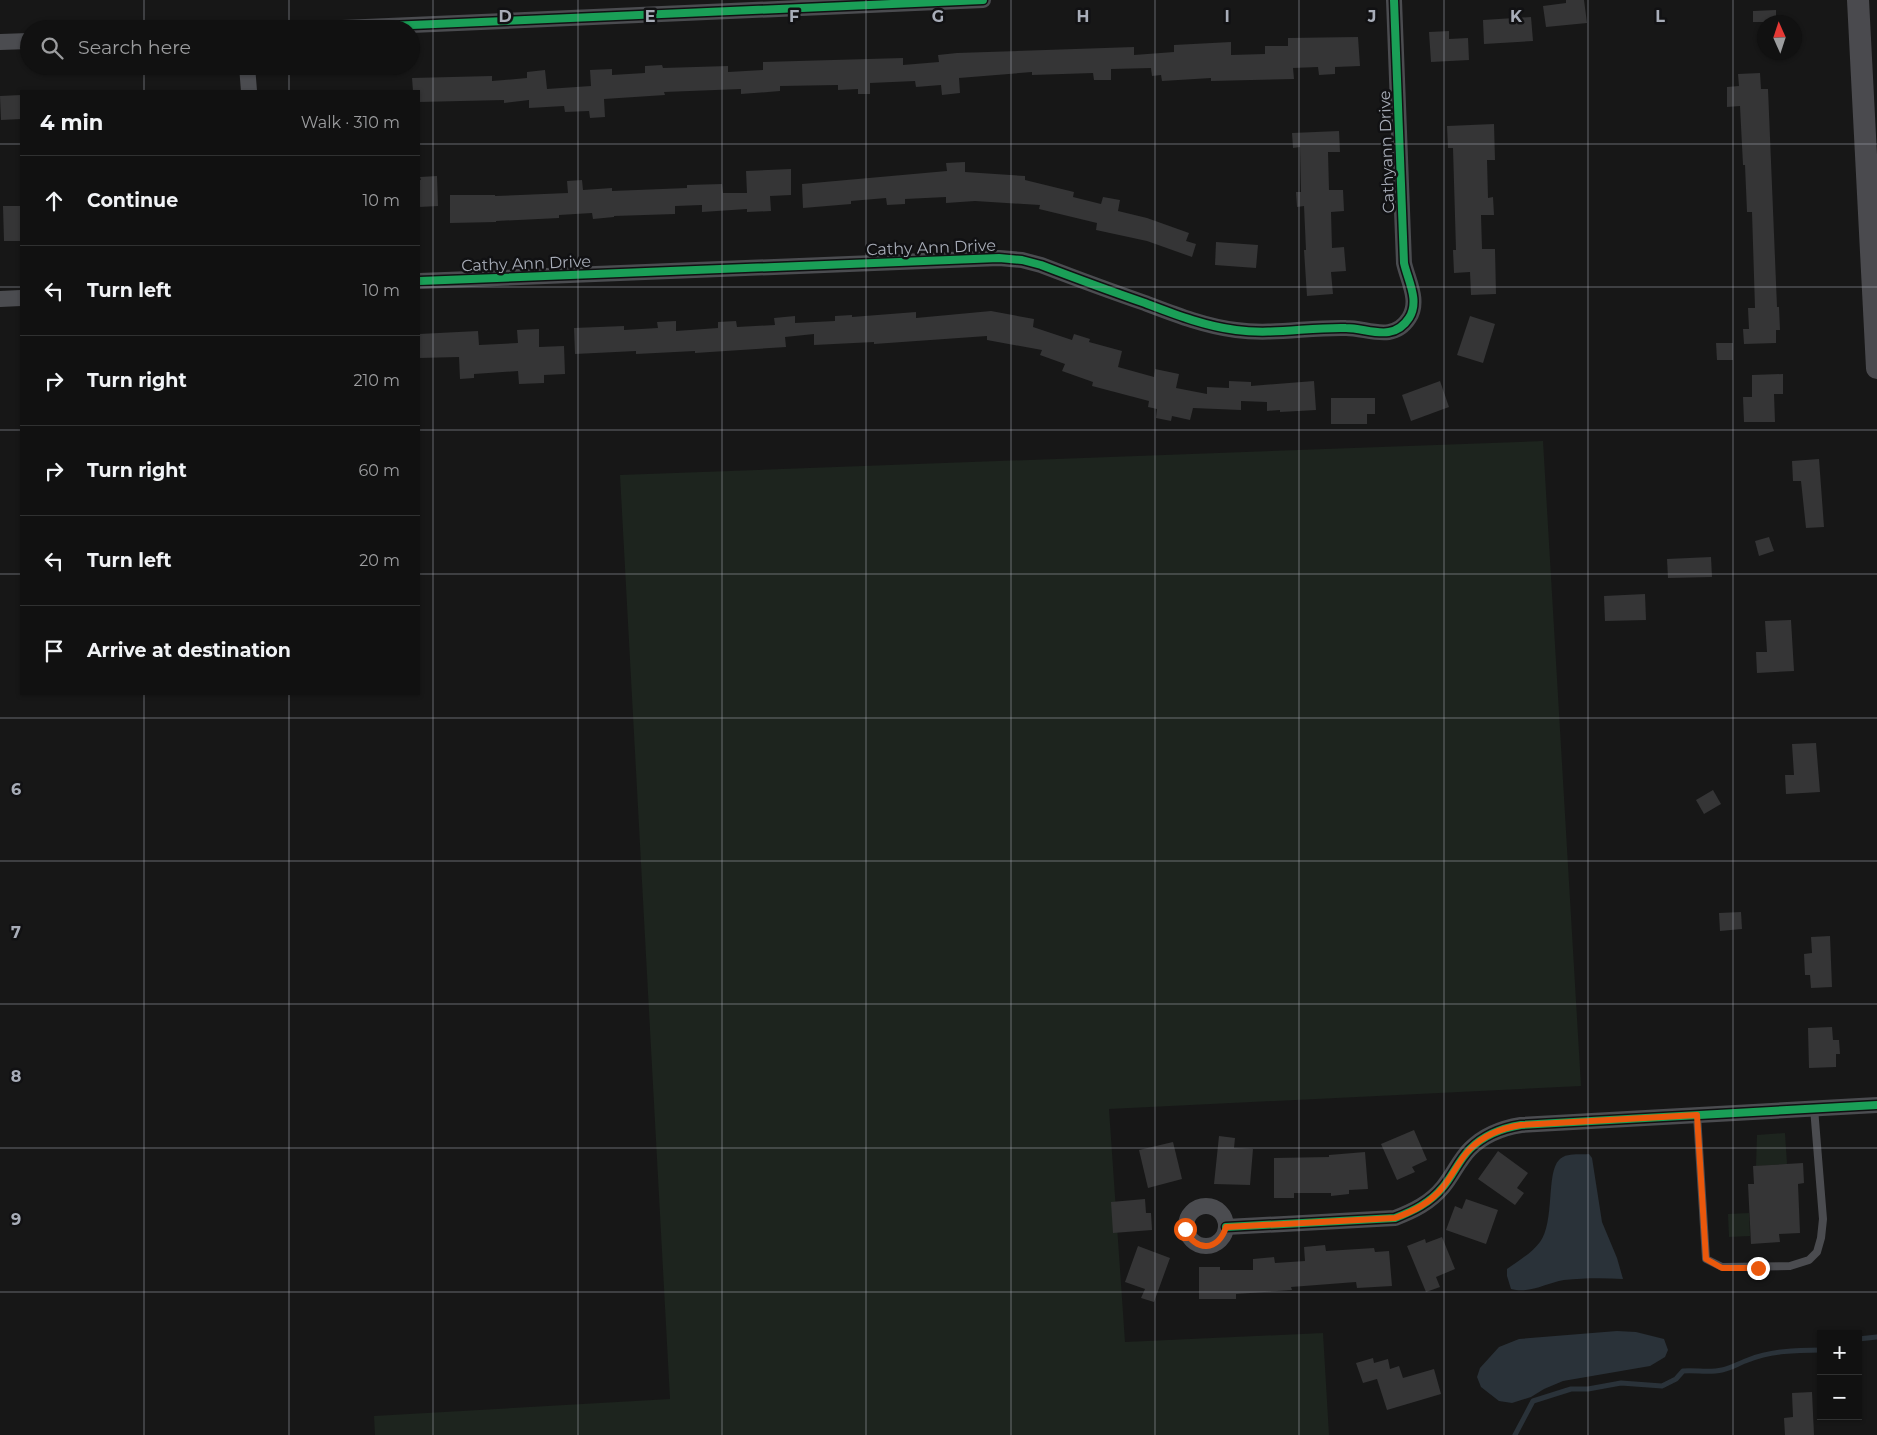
<!DOCTYPE html>
<html lang="en">
<head>
<meta charset="utf-8">
<style>
  :root { --surface:#111; --page:#1a1a1a; --text:#f1f3f6; --muted:#9c9d9f; --line:#303131 }
  body { margin:0; font-family:Montserrat,sans-serif; background:var(--page); color:var(--text) }
  .controls { position:absolute; right:15px; bottom:15px; display:grid; overflow:hidden; border-radius:0px; box-shadow:0 1px 4px #0004 }
  .controls button { width:45px; height:45px; display:grid; place-items:center; padding:0; border:0; border-bottom:1px solid var(--line); background:var(--surface); color:var(--text); font:25px sans-serif }
  .compass { position:absolute; left:1757px; top:15px; width:45px; height:45px; border-radius:50%; background:var(--surface); box-shadow:0 1px 4px #0004; rotate:357deg }
  .stop { position:absolute; width:15px; height:15px; margin:-11px; border:4px solid #ea580c; border-radius:50%; background:#fff }
  .stop.end { background:#ea580c; border-color:#fff; box-shadow:0 1px 5px #0008 }
  .list { margin:0; padding:0; list-style:none }
  h2 { display:flex; justify-content:space-between; align-items:center; height:65px; margin:0; padding:0 20px; font-size:21px }
  h2 small { font-size:16px; font-weight:400; color:var(--muted) }
  .list li { display:grid; grid-template-columns:32px 1fr auto; gap:15px; align-items:center; box-sizing:border-box; height:90px; padding:0 20px; border-top:1px solid var(--line) }
  .list b { display:block; font-size:19px; white-space:nowrap }
  .list em { font-size:16px; font-style:normal; color:var(--muted) }
  .icon { flex:none; width:28px; height:28px; fill:none; stroke:currentColor; stroke-width:2; stroke-linecap:round; stroke-linejoin:round }
  .map { position:relative; flex:none; width:1877px; height:1435px; overflow:hidden }
  .search { position:absolute; background:var(--surface); box-shadow:0 1px 4px #0004; left:20px; top:20px; width:400px; height:55px; display:flex; align-items:center; gap:12px; box-sizing:border-box; padding:0 18px; border-radius:28px; color:var(--muted); font-size:19px }
  .panel { position:absolute; background:var(--surface); box-shadow:0 1px 4px #0004; left:20px; top:90px; width:400px; height:605px; border-radius:0px }
  .map>svg:first-child { display:block }
</style>
</head>
<body>
<div class="map">
<svg width="1877" height="1435" viewBox="0 0 1877 1435">
  <rect width="100%" height="100%" fill="#171717"/>
  <g fill="#1d241e">
    <path d="M1543 441 1581 1086 1109 1109 1125 1342 1323 1333 1329 1435H375L374 1416 670 1399 620 475Z"/>
    <path d="M1785 1133 1787 1164 1756 1166 1757 1135Z"/>
    <path d="M1749 1213 1750 1236 1729 1237 1728 1214Z"/>
  </g>
  <g fill="#2a3239">
    <path d="M1589 1154 1592 1158 1602 1222 1617 1258 1623 1279C1603 1278 1584 1278 1564 1280 1546 1283 1530 1294 1511 1289L1507 1276V1269C1518 1261 1532 1253 1540 1242 1555 1222 1546 1173 1559 1160 1566 1152 1580 1155 1589 1154Z"/>
    <path d="M1617 1331 1636 1332 1664 1339 1668 1350 1665 1357 1650 1366 1563 1381 1544 1389 1531 1397 1512 1403 1499 1401 1481 1387 1477 1377 1480 1368 1499 1347 1519 1339Z"/>
  </g>
  <g fill="none" stroke-linecap="round" stroke-linejoin="round">
    <g stroke="#2a3239" stroke-width="5">
      <path d="M1858 1339 1877 1337"/>
      <path d="M1515 1435 1533 1401 1571 1389H1588L1621 1383 1662 1386 1676 1379 1683 1371C1697 1370 1709 1373 1722 1370 1732 1368 1739 1363 1748 1360 1771 1351 1796 1350 1821 1350"/>
    </g>
  </g>
  <g fill="#353536">
    <path d="M1566 0H1584L1587 23 1546 27 1543 6 1566 3Z"/>
    <path d="M1776 10V22H1753V11Z"/>
    <path d="M1531 17 1533 41 1484 44 1483 20Z"/>
    <path d="M1449 31V39L1468 38 1469 60 1431 62 1429 32Z"/>
    <path d="M1358 37 1360 66 1335 67V74L1319 75 1318 67 1293 68 1294 79 1211 81V78L1162 81 1161 75 1152 76 1151 68 1111 69V80H1094L1093 73 1032 75V72L959 78 960 93 942 95 941 85 916 87 915 81 870 83V94H858V89L838 90V85L780 86V91L741 94V89L664 92 665 95 604 99 605 117 590 118 589 111 565 112 564 106 529 108V100L504 103V100L419 102V91H413L412 78 492 76V81L527 78V72L545 70 547 89 591 86 590 70 612 69V75L645 73V66L662 65 663 68 728 66V72L763 70V62L903 58V65L939 62 938 55 957 53 1134 47V55L1174 52V45L1231 42V55L1265 54V46H1288V38Z"/>
    <path d="M1760 73 1761 89H1768L1777 307H1779L1780 330H1776V343L1744 344 1743 329H1749L1748 308H1755L1752 212H1747L1745 165H1743L1740 106 1727 107V87L1739 86 1738 74Z"/>
    <path d="M21 95V119L1 120 0 96Z"/>
    <path d="M1494 124 1495 160H1487L1488 198 1493 197 1494 215H1481L1482 249H1495L1496 294 1471 295 1470 272 1454 273 1453 250H1456L1453 148H1448L1447 126Z"/>
    <path d="M1339 131 1340 152H1328L1329 190H1343L1344 211 1331 212 1332 248 1344 247 1346 271 1331 272 1333 294 1307 296 1304 250H1306L1304 206 1297 207 1296 192H1301L1300 147 1293 148 1292 133Z"/>
    <path d="M965 162V172L1025 176V180L1074 192 1073 197 1101 204 1103 197 1120 200 1118 211 1147 218 1189 233 1186 241 1196 244 1192 257 1147 241 1096 230 1097 223 1039 209 1040 205 975 201 946 203V197L905 199V204L887 205 886 198 851 201V204L803 208 802 184 947 171 946 163Z"/>
    <path d="M791 169V195L770 196 771 211 747 212V209L702 212V205L675 206V214L614 216V217L593 219 592 213 559 215V218L496 221V222L450 223V195H495V196L568 193 567 181 582 180 583 190 612 188V191L687 188V185L722 184 723 193H747L746 171Z"/>
    <path d="M437 176 438 206 419 207V180H421L420 177Z"/>
    <path d="M3 206H21V241H4Z"/>
    <path d="M1216 242 1258 245 1256 268 1215 265Z"/>
    <path d="M991 311 1034 319 1033 327 1072 340 1074 334 1090 339 1089 342 1122 351 1118 367 1154 377 1155 369 1179 374 1176 388 1207 394V387L1229 388V381L1251 382V386L1314 381 1316 410 1280 412V410L1267 411V402L1241 401V410L1193 408 1190 420 1172 416 1171 421 1156 418 1157 409 1148 407 1149 401 1092 386 1093 382 1062 371 1065 364 1040 355 1042 350 987 340V336L874 344V342L814 345V334L785 337 786 347 695 353V351L636 354V351L575 354 574 328 624 326V330L658 328 657 322 676 321V331L718 328V322L736 321 737 327 775 325 774 318 795 316V323L835 321V316L852 315V317L916 312V318Z"/>
    <path d="M1470 316 1495 324 1483 363 1457 355Z"/>
    <path d="M539 329V347L564 346 565 374 544 375V383L519 384 518 371 474 374V378L460 379 459 357 419 358V334L478 331 479 345 518 343 517 330Z"/>
    <path d="M1716 343H1733V360H1717Z"/>
    <path d="M1783 374V394H1774L1775 422H1744L1743 397H1752V375Z"/>
    <path d="M1440 381 1449 407 1411 421 1402 395Z"/>
    <path d="M1331 398H1375V414H1367V424H1331Z"/>
    <path d="M1819 459 1824 527 1806 528 1801 481H1793L1792 461Z"/>
    <path d="M1769 537 1774 551 1759 556 1755 541Z"/>
    <path d="M1711 557 1712 577 1668 578 1667 559Z"/>
    <path d="M1645 594 1646 620 1605 621 1604 596Z"/>
    <path d="M1791 620 1794 671 1757 673 1756 652H1767L1765 621Z"/>
    <path d="M1816 743 1820 792 1786 794 1785 775H1794L1792 744Z"/>
    <path d="M1713 790 1721 804 1704 814 1696 800Z"/>
    <path d="M1741 912 1742 929 1720 931 1719 913Z"/>
    <path d="M1830 936 1832 987 1811 988 1810 975H1805L1804 954 1812 953 1811 937Z"/>
    <path d="M1832 1027 1833 1040H1839L1840 1054H1836V1067L1809 1068 1808 1028Z"/>
    <path d="M1414 1130 1427 1160 1412 1167 1415 1172 1397 1180 1381 1144Z"/>
    <path d="M1219 1136 1235 1138 1234 1148 1253 1149 1250 1185 1214 1184Z"/>
    <path d="M1173 1142 1182 1179 1148 1188 1139 1150Z"/>
    <path d="M1498 1151 1528 1173 1517 1188 1524 1193 1515 1205 1478 1179Z"/>
    <path d="M1365 1152 1368 1189 1349 1190V1194L1331 1196V1193H1294V1198H1274V1158L1329 1157V1155Z"/>
    <path d="M1803 1163 1804 1183 1798 1184 1800 1233 1779 1234 1780 1242 1751 1244 1748 1184H1754L1753 1166Z"/>
    <path d="M1145 1199 1146 1213H1151L1152 1230 1113 1233 1111 1202Z"/>
    <path d="M1466 1199 1498 1210 1486 1244 1446 1230 1455 1206 1462 1209Z"/>
    <path d="M1442 1237 1455 1269 1436 1277 1440 1287 1426 1292 1407 1246 1425 1239 1426 1243Z"/>
    <path d="M1325 1245 1326 1251 1374 1248 1375 1252 1389 1251 1392 1286 1357 1288 1356 1282 1291 1287 1292 1290 1236 1294V1299H1199V1267H1220V1270H1253V1259L1274 1257 1275 1263 1305 1261 1304 1247Z"/>
    <path d="M1138 1246 1170 1258 1154 1302 1141 1298 1145 1289 1125 1282Z"/>
    <path d="M1373 1358 1374 1363 1388 1359 1390 1369 1399 1366 1403 1378 1434 1369 1441 1394 1387 1410 1377 1379 1363 1383 1356 1363Z"/>
    <path d="M1812 1392 1814 1435H1785L1784 1418 1793 1417 1792 1393Z"/>
  </g>
  <g fill="none" stroke-linecap="round" stroke-linejoin="round">
    <path stroke="#4b4c50" stroke-width="8" d="M1697 1115 1706 1259 1722 1267 1790 1266 1809 1260 1817 1252 1821 1238 1823 1219 1814 1108"/>
    <g stroke="#4b4c50" stroke-width="16">
      <path d="M319 29 983 0"/>
      <path d="M0 42 29 41"/>
      <path d="M247 66 249 91"/>
      <path d="M419 281 999 258 1022 260 1041 265C1075 278 1110 291 1145 303 1174 314 1204 326 1236 330 1272 335 1309 327 1346 328 1368 328 1393 343 1409 318 1420 301 1408 281 1404 263L1394 0"/>
      <path d="M0 299 21 298"/>
      <circle cx="1206" cy="1226" r="20"/>
      <path d="M1226 1227 1395 1218C1413 1211 1430 1203 1443 1187 1453 1175 1459 1160 1470 1149 1484 1135 1502 1128 1521 1125L1877 1105"/>
    </g>
    <path stroke="#4a4a4e" stroke-width="22" d="M1858 0 1877 368"/>
    <g stroke="#111113" stroke-width="11">
      <g id="cycleway">
        <path d="M319 29 983 0"/>
        <path d="M419 281 999 258 1022 260 1041 265C1075 278 1110 291 1145 303 1174 314 1204 326 1236 330 1272 335 1309 327 1346 328 1368 328 1393 343 1409 318 1420 301 1408 281 1404 263L1394 0"/>
        <path d="M1226 1227 1395 1218C1413 1211 1430 1203 1443 1187 1453 1175 1459 1160 1470 1149 1484 1135 1502 1128 1521 1125L1877 1105"/>
      </g>
    </g>
    <use href="#cycleway" stroke="#1a9f57" stroke-width="8"/>
  </g>
  <g fill="none" stroke-linecap="round" stroke-linejoin="round">
    <path stroke="#ea580c" stroke-width="6" d="M1185 1229C1195 1253 1219 1251 1226 1227L1395 1218C1414 1211 1430 1203 1443 1187 1453 1175 1459 1160 1470 1149 1484 1135 1502 1128 1521 1125L1697 1115 1706 1259 1722 1268H1758"/>
  </g>
  <path fill="none" stroke="#a8adb8" stroke-width="1" stroke-opacity="0.55" d="M144 0V29M289 0V29M433 0V1435M578 0V1435M722 0V1435M866 0V1435M1011 0V1435M1155 0V1435M1299 0V1435M1444 0V1435M1588 0V1435M1733 0V1435M144 66V91M289 66V91M0 144H21M419 144H1877M0 287H21M419 287H1877M0 430H21M419 430H1877M0 574H21M419 574H1877M144 694V1435M289 694V1435M0 718H1877M0 861H1877M0 1004H1877M0 1148H1877M0 1292H1877"/>
  <g text-anchor="middle" stroke-width="5" stroke-linejoin="round" paint-order="stroke">
    <g font-size="16" fill="#a8adb8" stroke="#111113">
      <text transform="translate(1386 152) rotate(-92)" y="6">Cathyann Drive</text>
      <text transform="translate(931 247) rotate(-2)" y="6">Cathy Ann Drive</text>
      <text transform="translate(526 263) rotate(-2)" y="6">Cathy Ann Drive</text>
    </g>
  </g>
  <g font-size="16" text-anchor="middle" font-weight="bold" fill="#a8adb8" stroke="#111113" stroke-width="5" stroke-linejoin="round" paint-order="stroke">
    <text x="505" y="22">D</text>
    <text x="650" y="22">E</text>
    <text x="794" y="22">F</text>
    <text x="938" y="22">G</text>
    <text x="1083" y="22">H</text>
    <text x="1227" y="22">I</text>
    <text x="1372" y="22">J</text>
    <text x="1516" y="22">K</text>
    <text x="1660" y="22">L</text>
    <text x="16" y="795">6</text>
    <text x="16" y="938">7</text>
    <text x="16" y="1082">8</text>
    <text x="16" y="1225">9</text>
  </g>
</svg>
<div class="controls">
<button>+</button>
<button>−</button>
</div>
<svg class="compass" viewBox="-18 -18 36 36"><path d="M0-13l5 13h-10z" fill="#e53935"/><path d="M0 13l5-13h-10z" fill="#9c9d9f"/></svg>
<div class="stop" style="left:1185px;top:1229px"></div>
<div class="stop end" style="left:1758px;top:1268px"></div>
<div class="search"><svg class="icon" aria-label="search" viewBox="0 0 24 24"><circle cx="10" cy="10" r="6"/><path d="M15 15l6 6"/></svg>Search here</div>
<section class="panel">
<h2>4 min<small>Walk · 310 m</small></h2>
<ul class="list">
<li><svg class="icon" aria-label="ahead" viewBox="0 0 24 24"><path d="M12 20V5M6 11l6-6 6 6"/></svg><div><b>Continue</b></div><em>10 m</em></li>
<li><svg class="icon" aria-label="left" viewBox="0 0 24 24"><path d="M17 20v-9H6M10 6l-5 5 5 5"/></svg><div><b>Turn left</b></div><em>10 m</em></li>
<li><svg class="icon" aria-label="right" viewBox="0 0 24 24"><path d="M7 20v-9h11M14 6l5 5-5 5"/></svg><div><b>Turn right</b></div><em>210 m</em></li>
<li><svg class="icon" aria-label="right" viewBox="0 0 24 24"><path d="M7 20v-9h11M14 6l5 5-5 5"/></svg><div><b>Turn right</b></div><em>60 m</em></li>
<li><svg class="icon" aria-label="left" viewBox="0 0 24 24"><path d="M17 20v-9H6M10 6l-5 5 5 5"/></svg><div><b>Turn left</b></div><em>20 m</em></li>
<li><svg class="icon" aria-label="arrive" viewBox="0 0 24 24"><path d="M6 21V4h12l-3 4 3 4H6"/></svg><div><b>Arrive at destination</b></div></li>
</ul>
</section>
</div>
</body>
</html>
